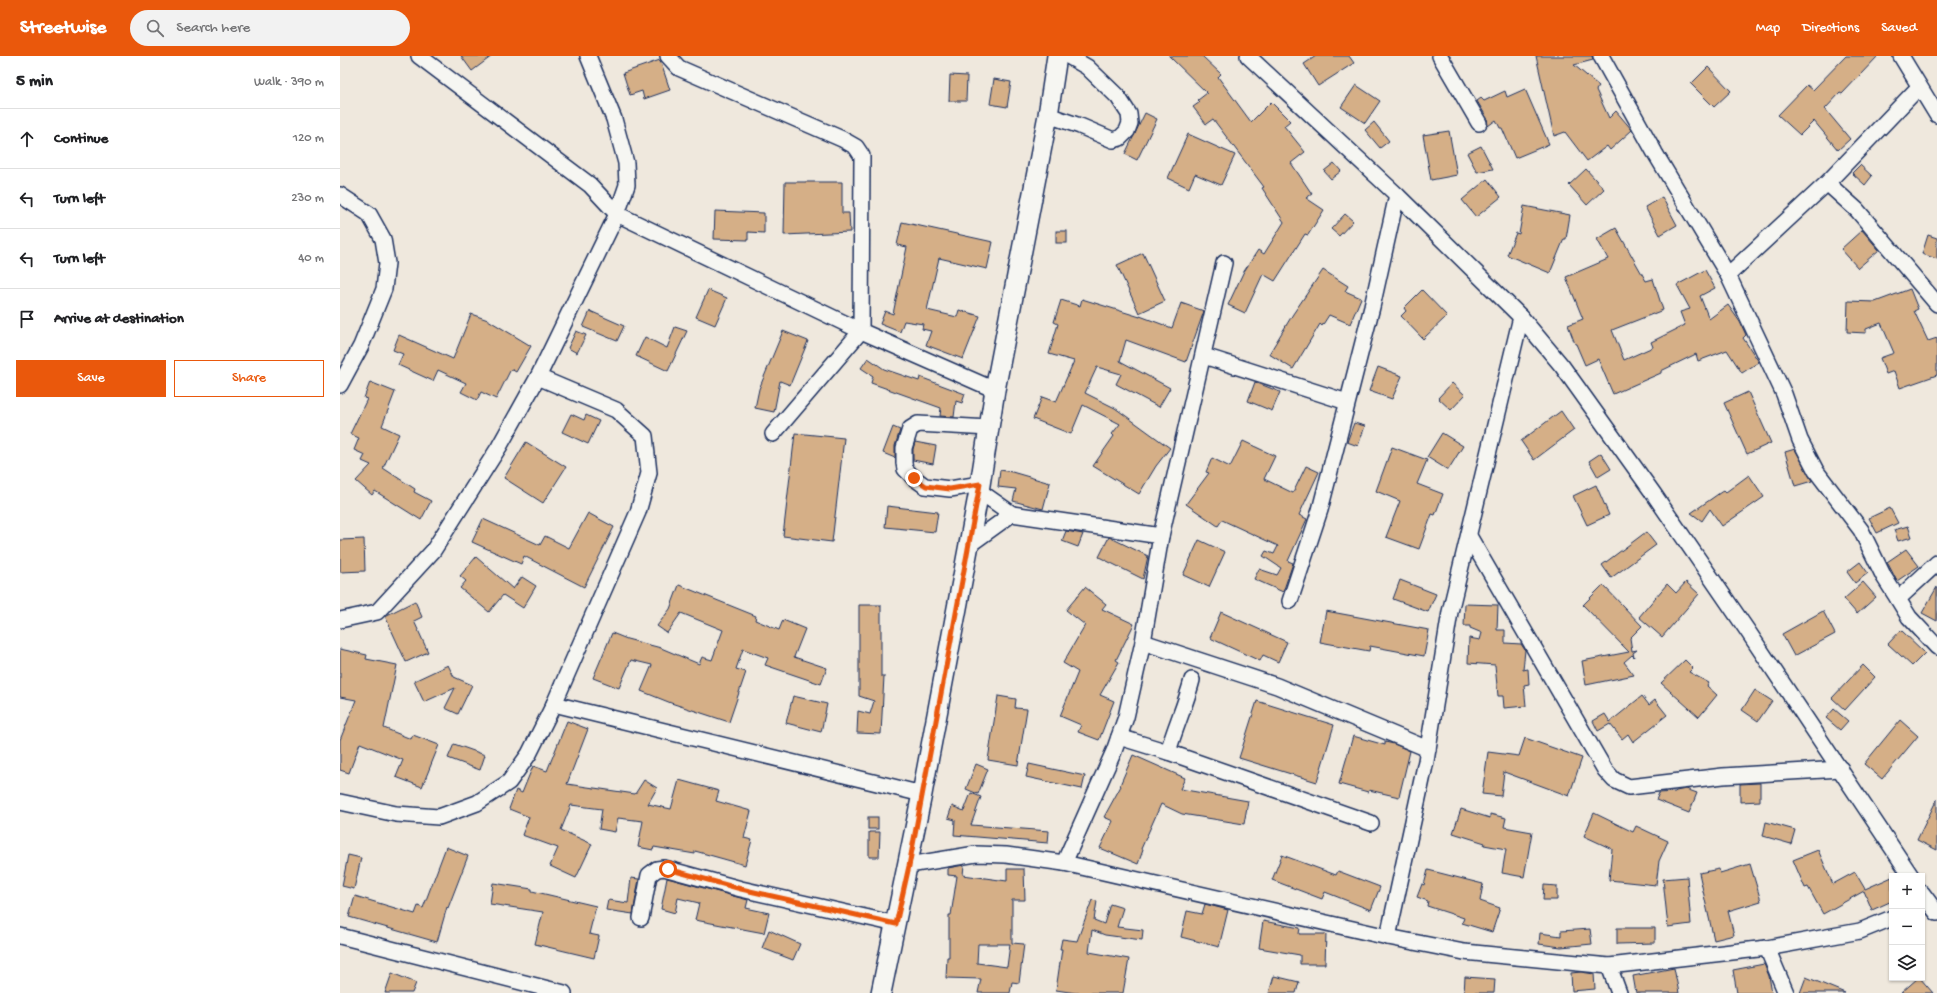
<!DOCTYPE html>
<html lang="en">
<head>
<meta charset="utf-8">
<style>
  :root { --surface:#fff; --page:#f2f2f2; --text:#202124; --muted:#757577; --line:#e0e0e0; --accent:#ea580c }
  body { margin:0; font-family:"Gochi Hand",sans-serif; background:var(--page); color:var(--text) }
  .controls { position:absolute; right:12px; bottom:12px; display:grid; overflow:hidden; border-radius:0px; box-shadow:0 1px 3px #0004 }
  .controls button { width:36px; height:36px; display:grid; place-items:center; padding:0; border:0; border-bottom:1px solid var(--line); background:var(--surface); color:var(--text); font:20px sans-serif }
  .stop { position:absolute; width:12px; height:12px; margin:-9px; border:3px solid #ea580c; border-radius:50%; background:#fff }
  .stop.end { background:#ea580c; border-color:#fff; box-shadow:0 1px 4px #0008 }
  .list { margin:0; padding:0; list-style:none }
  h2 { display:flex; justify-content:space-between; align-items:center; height:52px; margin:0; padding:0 16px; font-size:17px }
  h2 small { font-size:13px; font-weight:400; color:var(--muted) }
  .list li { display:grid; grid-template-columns:26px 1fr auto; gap:12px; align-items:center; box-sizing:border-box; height:60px; padding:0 16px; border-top:1px solid var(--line) }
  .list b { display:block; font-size:15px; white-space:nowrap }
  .list em { font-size:13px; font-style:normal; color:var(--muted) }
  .actions { display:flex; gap:8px; padding:12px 16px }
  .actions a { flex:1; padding:9px 0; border:1px solid var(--accent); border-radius:0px; text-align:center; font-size:14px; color:var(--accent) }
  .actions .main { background:var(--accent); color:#fff }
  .icon { flex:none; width:22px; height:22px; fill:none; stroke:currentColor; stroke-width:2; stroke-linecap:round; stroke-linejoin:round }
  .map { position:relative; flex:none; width:1597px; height:937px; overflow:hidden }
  header { display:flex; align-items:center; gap:24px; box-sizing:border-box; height:56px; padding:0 20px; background:var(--accent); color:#fff }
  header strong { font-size:19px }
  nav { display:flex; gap:22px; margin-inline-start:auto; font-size:14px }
  .search { width:280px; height:36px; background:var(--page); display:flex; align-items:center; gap:10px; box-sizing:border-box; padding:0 14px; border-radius:22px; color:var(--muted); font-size:15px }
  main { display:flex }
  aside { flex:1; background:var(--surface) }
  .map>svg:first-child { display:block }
</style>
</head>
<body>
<header>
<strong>Streetwise</strong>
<div class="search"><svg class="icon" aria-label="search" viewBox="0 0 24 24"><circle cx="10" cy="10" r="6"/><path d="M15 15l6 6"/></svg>Search here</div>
<nav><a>Map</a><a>Directions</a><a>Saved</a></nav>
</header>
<main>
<aside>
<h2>5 min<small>Walk · 390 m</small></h2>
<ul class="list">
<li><svg class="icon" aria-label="ahead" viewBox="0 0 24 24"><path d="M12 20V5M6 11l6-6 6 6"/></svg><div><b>Continue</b></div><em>120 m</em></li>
<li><svg class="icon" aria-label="left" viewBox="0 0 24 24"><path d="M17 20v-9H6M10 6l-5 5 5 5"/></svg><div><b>Turn left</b></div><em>230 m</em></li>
<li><svg class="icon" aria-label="left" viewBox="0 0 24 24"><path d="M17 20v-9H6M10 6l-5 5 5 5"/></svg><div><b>Turn left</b></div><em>40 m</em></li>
<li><svg class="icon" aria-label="arrive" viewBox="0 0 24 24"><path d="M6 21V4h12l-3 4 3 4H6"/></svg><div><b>Arrive at destination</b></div></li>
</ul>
<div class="actions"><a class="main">Save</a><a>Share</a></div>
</aside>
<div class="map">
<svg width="1597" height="937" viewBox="0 0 1597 937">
  <rect width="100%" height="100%" fill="#efe8dd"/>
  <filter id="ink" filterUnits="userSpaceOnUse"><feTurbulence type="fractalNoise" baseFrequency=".025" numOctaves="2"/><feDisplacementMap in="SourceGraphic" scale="8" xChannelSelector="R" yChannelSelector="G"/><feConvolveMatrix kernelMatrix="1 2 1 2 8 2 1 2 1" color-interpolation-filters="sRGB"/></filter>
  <g filter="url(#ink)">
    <g fill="#d5af87" stroke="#1b2f5e" fill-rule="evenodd">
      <path d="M121 0H152L132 15Z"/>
      <path d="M829 0H862L881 18 878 21 911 66 931 46 950 65 944 70 965 96 951 107 972 138 966 142 984 154 968 179 965 178 935 225 923 218 905 257 888 249 903 217 918 194 924 198 944 166 922 132 924 131 873 63 866 68 853 51 860 46 858 44 867 37Z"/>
      <path d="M976 0H1009L1014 7 978 30 964 8Z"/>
      <path d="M1196 0H1252L1253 4 1234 9 1259 30 1256 34 1269 62 1276 55 1292 74 1270 94 1267 90 1247 105 1225 76 1214 80Z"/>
      <path d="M1506 0H1538L1502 38 1500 37 1485 53 1510 83 1498 94 1474 65 1460 79 1438 59 1467 29 1473 34Z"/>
      <path d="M320 4 330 34 304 43 302 35 290 39 283 17Z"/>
      <path d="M1368 11 1391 35 1374 51 1351 28Z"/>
      <path d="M610 19 627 20 626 45H609Z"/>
      <path d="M654 23 671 26 667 51 650 48Z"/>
      <path d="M1016 29 1040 45 1025 67 1001 51Z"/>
      <path d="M1185 33 1209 88 1175 102 1162 72H1160L1156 64 1148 70 1147 62 1137 45 1141 42 1144 45 1165 35 1167 41Z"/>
      <path d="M805 57 817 63 797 104 785 98Z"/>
      <path d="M1034 66 1049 85 1040 92 1025 74Z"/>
      <path d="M1109 75 1117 119 1091 124 1083 79Z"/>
      <path d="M848 78 895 99 881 129 855 118 849 132 828 122Z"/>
      <path d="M1141 90 1153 113 1137 116 1127 97Z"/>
      <path d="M994 107 1001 115 991 123 984 115Z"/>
      <path d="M1520 109 1532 120 1525 129 1512 117Z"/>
      <path d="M1246 113 1264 133 1247 149 1229 129Z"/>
      <path d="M1147 123 1161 141 1136 161 1122 144Z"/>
      <path d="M445 126H502V157H509L510 176 444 179Z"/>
      <path d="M1322 141 1337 169 1320 179 1305 151Z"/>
      <path d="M1184 150 1230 159 1226 183H1224L1210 217 1167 199 1176 177 1179 178Z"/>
      <path d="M375 155 424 157V177L408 176V184L374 183Z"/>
      <path d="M1005 158 1013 165 999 180 991 173Z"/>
      <path d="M562 166 653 186 647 213 599 202 587 254 617 261 619 254 640 260 623 303 586 289 591 275 582 273 583 268 564 265 560 276 540 268 545 255 553 258 567 191 557 189Z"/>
      <path d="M1276 172 1306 225 1313 223 1323 254 1272 274 1284 304 1313 291 1311 286 1345 269 1340 256 1350 253 1337 229 1365 214 1375 232 1360 240 1369 263 1388 249 1400 266 1406 279 1403 282 1419 306 1402 317 1387 294 1358 305 1356 298 1321 315V317L1273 338 1258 303 1245 309 1236 288H1235L1228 269 1243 263 1226 221 1268 203 1257 183Z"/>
      <path d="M1522 174 1539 194 1518 212 1501 193Z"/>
      <rect x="716" y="175" width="11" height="12"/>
      <path d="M1588 179 1597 182V203L1582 198Z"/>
      <path d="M803 197 825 245 799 257 777 209Z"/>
      <path d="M983 214 1008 230 1005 235 1021 242 1010 268 989 259 982 270 980 268 953 313 929 298 953 258Z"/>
      <path d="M1570 233 1578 253 1574 255 1588 285 1597 282V319L1560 332 1554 315 1546 318 1540 302 1554 297 1541 267 1526 273V277L1507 276 1508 245 1535 246Z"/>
      <path d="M368 234 387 242 375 269 356 261Z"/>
      <path d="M1082 234 1107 260 1083 283 1061 260 1066 255 1064 252Z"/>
      <path d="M742 243 800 261V260L832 272 841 247 864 255 846 306 786 284 780 305 830 332 819 351 776 328 781 318 757 311 745 337 775 352 830 392 816 410 799 438 753 410 774 380 772 378 780 368 743 349 731 378 693 363 702 341 716 346 734 305 709 298 718 268 714 266 721 244 740 250Z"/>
      <path d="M250 255 284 270 277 285 243 271Z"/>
      <path d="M131 258 148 264 191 290 176 316 171 313 156 343 141 336 137 344 121 336 126 327 98 314 93 325 58 309 63 298 53 294 59 279 113 303Z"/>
      <path d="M335 271 347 275 328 315 296 300 305 281 327 292Z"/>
      <path d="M236 275 246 279 237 297 228 292Z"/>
      <path d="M443 275 468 285 450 329 440 325 434 356 415 352 419 333Z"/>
      <path d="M528 302 544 313 579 325 580 321 625 338 622 347 616 345 614 361 600 360 601 352 531 327 533 320 521 312Z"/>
      <path d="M1038 311 1062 320 1052 343 1029 335Z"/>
      <path d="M30 326 55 336 42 370 59 378 43 412 75 433 74 436 91 445 81 464 35 435 32 439 16 425 31 409 22 405 25 399 14 394 19 382 10 378 27 343 24 342Z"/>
      <path d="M915 326 940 336 932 355 908 345Z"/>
      <path d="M1112 327 1125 339 1111 354 1098 342Z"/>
      <path d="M1408 336 1431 387 1407 398 1384 347Z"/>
      <path d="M1221 355 1234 374 1194 404 1181 385Z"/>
      <path d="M231 358 244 364 246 359 259 365 248 388 222 376Z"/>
      <path d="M1014 367 1025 370 1018 390 1007 386Z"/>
      <path d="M553 371 560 374 555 390V402L543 397Z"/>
      <path d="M455 377 504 382 492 486 443 480Z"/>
      <path d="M1102 377 1123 390 1108 414 1087 401Z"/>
      <path d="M903 385 935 400 924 423 953 437 966 410 979 416 959 459 967 463 948 505 953 507 943 536 914 523 919 513 937 519 941 512 923 500 926 495 934 498 938 490 882 464 878 470 846 448 869 417 866 416 872 402 890 411Z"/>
      <path d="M186 386 226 411 203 447 164 422Z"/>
      <path d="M575 386 596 390 593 408 573 404V393Z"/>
      <path d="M1052 391 1087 404 1077 428 1103 438 1095 459 1092 458 1079 493 1046 481 1060 445 1036 435Z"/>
      <path d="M1455 393 1472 425 1455 430 1445 396Z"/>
      <path d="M1261 397 1271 413 1258 421 1249 405Z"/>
      <path d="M660 414 672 416 710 427 703 453 673 445 676 433 658 431Z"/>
      <path d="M1409 419 1424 441 1382 470 1370 453 1362 465 1351 457 1384 434 1386 436Z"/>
      <path d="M1256 429 1269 459 1247 469 1233 440Z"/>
      <path d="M547 450 598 456 595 476 545 471Z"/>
      <path d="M1550 452 1558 467 1537 477 1529 462Z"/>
      <path d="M248 457 274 471 244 531 184 500 181 508 132 486 143 463 200 489 205 480 229 492Z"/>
      <path d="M1568 470 1572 481 1558 485 1554 474Z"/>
      <path d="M726 475 743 478 738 491 722 485Z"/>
      <path d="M1306 476 1316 489 1271 522 1262 509Z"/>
      <path d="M769 481 808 500 803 523 759 501Z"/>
      <path d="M24 483 25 515 0 516V484Z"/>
      <path d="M859 484 885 496 869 531 843 519Z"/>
      <path d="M1566 493 1579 510 1557 525 1547 506Z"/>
      <path d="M136 501 173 533 182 521 196 530 183 552 163 539 149 556 120 532 126 525 120 520Z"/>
      <path d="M1520 506 1528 517 1515 527 1507 516Z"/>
      <path d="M1060 524 1096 538 1088 556 1053 543Z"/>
      <path d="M1346 526 1359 538 1322 581 1299 561 1327 528 1336 537Z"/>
      <path d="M1523 526 1536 541 1517 558 1504 543Z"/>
      <path d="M339 529 416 560 415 564 439 574 443 564 465 573 454 601 487 612 481 628 425 609 428 602 403 593 396 613 406 616 389 666 331 647 301 635 312 609 291 604 279 632 253 622 272 577 287 583 321 592 359 608 362 601 372 604 383 574 341 557 327 577 317 570 330 553Z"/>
      <path d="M1263 529 1302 570 1290 582 1292 595 1297 594 1293 597 1294 601 1292 599 1284 606 1294 619 1246 629 1242 605 1289 596 1243 549Z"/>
      <path d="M745 531 766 548 762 553 794 568 776 604 779 606 760 639 774 645 759 684 738 676 741 669 720 660 738 616 723 607 745 569 726 554Z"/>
      <path d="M1597 531V565L1582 557Z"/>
      <path d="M75 545 82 561 74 565 88 596 66 606 45 560Z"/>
      <path d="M1125 548 1158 549 1157 574H1165V587L1181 588 1185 594 1183 614 1188 613 1189 628 1184 629 1186 650 1164 652 1163 640H1158L1155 609 1128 607 1129 582 1140 584 1142 577 1130 572V570H1124Z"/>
      <path d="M519 549H541V620H544L541 678 517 677 518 655 530 658 534 645 519 640Z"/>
      <path d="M986 555 1089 574 1084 600 1030 590 1029 595 980 586Z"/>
      <path d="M1483 555 1495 578 1454 600 1442 578Z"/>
      <path d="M881 556 947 586 938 606 923 599 920 605 870 582Z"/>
      <path d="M1561 574 1585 597 1572 610 1548 588Z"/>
      <path d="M0 593 27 599 26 603 57 609 44 672 71 683 73 679 99 689 82 731 56 721 63 704 20 687 9 717 0 714V684L16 644 0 641Z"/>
      <path d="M1345 604 1353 612 1349 616 1369 627 1367 630 1377 639 1359 661 1321 627Z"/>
      <path d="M108 609 114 621 132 629 118 658 105 652 115 632 84 646 74 625Z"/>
      <path d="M1523 609 1535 621 1505 654 1492 642Z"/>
      <path d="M1415 634 1432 645 1418 665 1402 654Z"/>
      <path d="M453 640 487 648 481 676 446 667Z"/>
      <path d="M658 640 676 643 675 652 687 653 678 709 648 704Z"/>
      <path d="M1302 640 1309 649 1315 644 1327 659 1293 686 1288 678 1282 683 1270 668 1258 675 1253 665 1265 658 1270 666Z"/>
      <path d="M917 645 994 669 977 726 899 702Z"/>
      <path d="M1494 653 1508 665 1500 674 1486 662Z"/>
      <path d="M1560 664 1578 680 1542 723 1524 708Z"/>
      <path d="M227 665 248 673 227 728 295 738 304 724 317 732 308 748 331 753 339 724 379 735 376 745 411 755 404 782 412 784 405 809 355 795V798L314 791 313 794 298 791 303 765 278 762 275 776 259 773 262 753 231 749 221 774 252 788 236 822 210 810 218 792 182 779 189 761 169 753 176 734 182 737 193 710 207 715Z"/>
      <path d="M1013 680 1045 689V686L1054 688 1070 695 1059 741 1029 734 1028 736 999 728Z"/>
      <path d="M1185 682 1242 702 1229 740 1164 716 1161 740 1142 738 1148 696 1179 700Z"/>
      <path d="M114 688 145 699 140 714 108 702Z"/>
      <path d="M793 699 845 722 840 733 908 745 904 768 842 758 821 748 801 793 803 794 798 808 760 792 773 765 764 761 781 730 780 729Z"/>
      <path d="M636 708 648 713 638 738 626 733Z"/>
      <path d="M689 708 745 720 742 733 686 721Z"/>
      <path d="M1420 727V745L1400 746V728Z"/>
      <path d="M1346 733 1357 737 1349 757 1316 744 1319 737 1335 736 1336 735Z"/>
      <path d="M631 737 641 741 631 769 709 775 708 787 614 779 615 764 608 762 612 750 624 755Z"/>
      <path d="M1597 743V794L1577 784Z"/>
      <path d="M1121 753 1150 762V758L1166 762 1164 771 1192 776 1184 821 1162 817 1166 793 1144 789 1145 787 1113 777Z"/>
      <path d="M1254 757 1293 776 1296 770 1328 785 1319 805 1316 829 1269 824 1272 793 1244 780Z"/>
      <rect x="528" y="761" width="10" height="12"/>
      <path d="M1426 766 1455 774 1451 788 1423 780Z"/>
      <path d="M529 776H540L539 801H529Z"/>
      <path d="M106 791 128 800 108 852 107 851 97 886 9 861 15 840 75 858 78 850 83 852Z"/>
      <path d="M1478 794 1493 828 1515 816 1525 833 1552 821V845L1532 854 1524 835 1483 858 1468 831 1465 832 1453 804Z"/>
      <path d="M8 799 21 802 14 833 2 830Z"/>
      <path d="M942 799 996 819 998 815 1040 831 1031 854 985 836 982 843 932 824Z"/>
      <path d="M1410 808 1421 845 1388 855 1394 879 1374 884 1359 817 1379 813 1380 817Z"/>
      <path d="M624 809 623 819 667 825V813H684L685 844H672V887L684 888 679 927 672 926 670 937H638L641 923 606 922 607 901H609V859H611L617 820 608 819V812ZM638 888H670L667 911 637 907Z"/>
      <path d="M1088 814 1143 828 1140 845 1160 852 1152 876 1122 867 1124 862 1087 850 1088 845 1077 841 1082 828 1084 829Z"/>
      <path d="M1347 821 1351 868 1328 871 1323 823Z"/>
      <path d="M291 822 299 823 293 858 266 854 268 844 288 847Z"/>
      <path d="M327 822 408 844 406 852 429 857 424 877 355 864 359 847 338 842 335 857 321 853Z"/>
      <path d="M153 827 192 833V835L256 850 249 878 259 880 254 902 195 888 203 856 150 848Z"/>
      <path d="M1204 829 1217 830V844H1203Z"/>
      <path d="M752 844 757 845 754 864 764 868 770 848 783 852 777 871 803 874 802 884 765 879 752 874 749 896 789 903 783 937H736L716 934 722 893H720L722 883 737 885Z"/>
      <path d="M865 848 888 854 879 891 841 881 847 855 862 858Z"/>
      <path d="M923 865 960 872 959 878H986L985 908H960V899L919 892Z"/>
      <path d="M1277 872H1315V887L1277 888Z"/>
      <path d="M1250 873 1252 888 1221 891 1199 888 1200 877 1221 880V875Z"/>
      <path d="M429 874 460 888 453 904 422 892Z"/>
      <path d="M1424 908 1429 920 1432 937H1397L1393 914Z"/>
      <path d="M1334 912 1339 937H1296L1293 920Z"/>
      <path d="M1241 916 1254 918 1255 933 1232 935 1231 917Z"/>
      <path d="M52 917 76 927 72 937H45Z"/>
      <path d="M934 920 959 926 956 937H929Z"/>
      <path d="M1125 921 1155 923 1154 937H1124Z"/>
      <path d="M1466 921 1505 937H1460Z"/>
      <path d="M1578 922H1580L1593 937H1561Z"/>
    </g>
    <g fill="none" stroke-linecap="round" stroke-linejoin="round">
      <g stroke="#1b2f5e" stroke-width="18">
        <g id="minor">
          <path d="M79 0 250 129 277 158 521 275 655 334"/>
          <path d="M328 0 339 12 502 83 516 91 522 100 521 275 433 378"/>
          <path d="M908 0 1057 139 1181 261 1222 310 1313 437 1407 574 1571 820"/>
          <path d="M1100 0 1139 67"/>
          <path d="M1261 0 1315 97 1388 219 1444 338 1460 384 1476 415 1521 474 1544 521 1558 543"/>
          <path d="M1561 0 1597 59"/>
          <path d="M708 59 740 70 773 84 780 82 787 75 790 67 789 58 778 41 747 11 728 0"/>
          <path d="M1487 127 1517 154 1597 248"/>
          <path d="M0 139 29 158 43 183 47 207 44 233 21 290 0 329"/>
          <path d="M1388 219 1487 127 1579 31"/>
          <path d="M864 300 1007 346"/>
          <path d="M640 428 610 433 585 430 574 422 565 413 564 407V392L570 373 578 368 649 372"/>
          <path d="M639 435 672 458"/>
          <path d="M1129 480 1265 714 1274 724 1289 731 1383 720 1501 713"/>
          <path d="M629 489 672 458 821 480"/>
          <path d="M1597 507 1558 543 1569 561 1597 591"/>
          <path d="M950 545 980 454 1032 251 1057 139"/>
          <path d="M0 564 37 556 93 495 159 391 198 321 277 158 287 129 286 107 274 63 248 0"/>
          <path d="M803 586 937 630 1088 693"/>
          <path d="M214 648 582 738"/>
          <path d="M779 681 828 696 1031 767"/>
          <path d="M828 696C835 671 846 648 852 624"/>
          <path d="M0 746 56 758 99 761 137 747 169 726 189 698 214 648 298 456 309 417 305 380 276 354 198 321"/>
          <path d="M724 807 774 695 786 661 803 586 821 480 884 207"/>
          <path d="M569 809 636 798 666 799 724 807 1048 881 1124 896 1269 910 1427 892 1520 875 1552 862"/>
          <path d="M1582 837 1597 857"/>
          <path d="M301 862 309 819 317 813 324 812 401 833 556 868"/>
          <path d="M0 880 224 937"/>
          <path d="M1048 881 1086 705 1110 556 1181 261"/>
          <path d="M1427 892 1446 937"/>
          <path d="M1269 910 1279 937"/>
        </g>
      </g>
      <g stroke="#1b2f5e" stroke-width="22">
        <path id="major" d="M541 937 582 738 639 435 655 334 708 59 717 0"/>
      </g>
      <use href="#minor" stroke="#f6f6f2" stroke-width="15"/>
      <use href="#major" stroke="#f6f6f2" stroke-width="19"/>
    </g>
  </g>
  <g fill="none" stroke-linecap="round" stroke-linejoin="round" filter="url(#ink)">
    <path stroke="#ea580c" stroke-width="5" d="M328 813 401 833 556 868 569 810 640 428 610 433 586 430 574 422"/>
  </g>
</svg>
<div class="controls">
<button>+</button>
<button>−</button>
<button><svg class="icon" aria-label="layers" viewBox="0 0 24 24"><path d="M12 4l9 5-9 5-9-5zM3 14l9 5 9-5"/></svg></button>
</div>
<div class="stop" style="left:328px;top:813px"></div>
<div class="stop end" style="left:574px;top:422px"></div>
</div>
</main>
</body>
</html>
